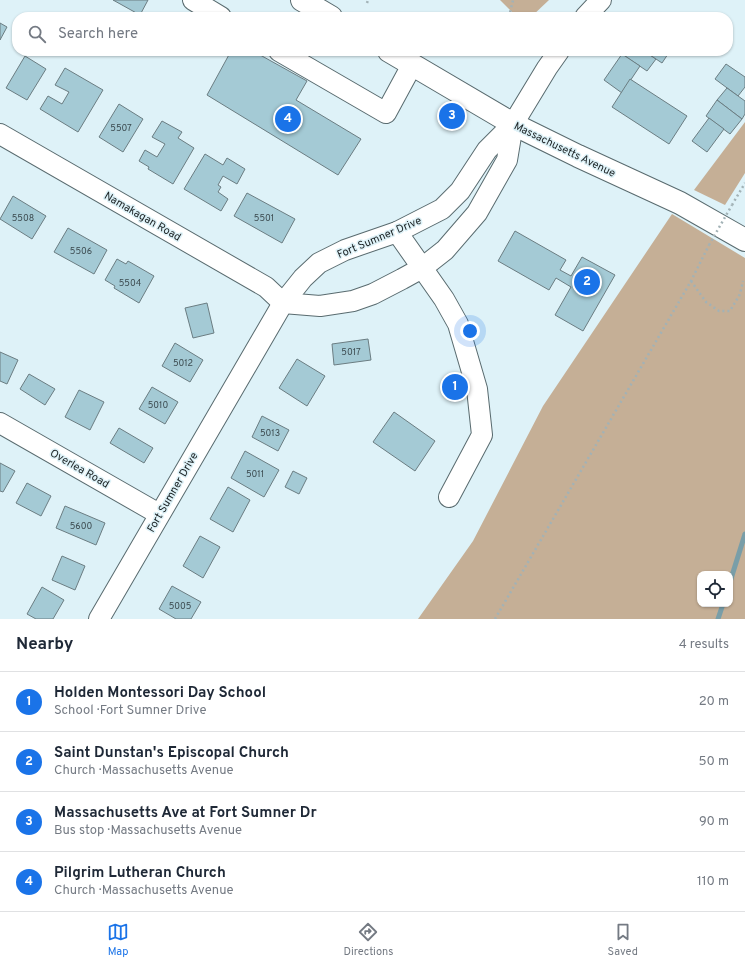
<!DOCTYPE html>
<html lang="en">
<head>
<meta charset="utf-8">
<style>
  :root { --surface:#fff; --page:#f6f6f7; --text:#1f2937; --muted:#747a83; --line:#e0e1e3; --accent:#1a73e8 }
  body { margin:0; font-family:Overpass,sans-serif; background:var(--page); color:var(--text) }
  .controls { position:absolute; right:12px; bottom:12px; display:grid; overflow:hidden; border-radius:8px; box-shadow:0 1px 3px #0004 }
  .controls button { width:36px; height:36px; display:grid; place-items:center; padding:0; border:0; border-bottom:1px solid var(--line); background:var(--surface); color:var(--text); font:20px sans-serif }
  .you { position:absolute; left:470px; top:331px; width:14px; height:14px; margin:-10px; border:3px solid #fff; border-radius:50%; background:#1a73e8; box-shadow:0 0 0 6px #1a73e833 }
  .badge { display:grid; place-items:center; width:26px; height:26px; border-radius:50%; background:var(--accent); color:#fff; font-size:13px; font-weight:700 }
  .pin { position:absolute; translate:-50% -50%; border:2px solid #fff; box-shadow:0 1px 4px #0006 }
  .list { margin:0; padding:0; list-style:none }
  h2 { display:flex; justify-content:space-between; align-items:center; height:52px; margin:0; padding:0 16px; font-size:17px }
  h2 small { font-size:13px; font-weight:400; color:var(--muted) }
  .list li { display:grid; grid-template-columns:26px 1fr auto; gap:12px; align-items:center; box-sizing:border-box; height:60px; padding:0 16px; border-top:1px solid var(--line) }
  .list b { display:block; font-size:15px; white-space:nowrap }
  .list p { margin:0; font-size:13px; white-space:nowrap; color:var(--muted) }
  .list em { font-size:13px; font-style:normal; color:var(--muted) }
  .icon { flex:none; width:22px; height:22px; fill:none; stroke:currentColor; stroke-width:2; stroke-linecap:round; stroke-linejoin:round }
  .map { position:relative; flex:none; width:745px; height:619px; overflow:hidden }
  .search { position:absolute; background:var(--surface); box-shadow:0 1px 3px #0004; left:12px; right:12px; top:12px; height:44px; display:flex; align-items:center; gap:10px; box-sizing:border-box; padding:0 14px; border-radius:16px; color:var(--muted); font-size:15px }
  .sheet { height:292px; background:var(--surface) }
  nav { display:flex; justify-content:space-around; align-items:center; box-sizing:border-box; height:56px; border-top:1px solid var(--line); background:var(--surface); font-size:11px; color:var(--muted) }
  nav a { display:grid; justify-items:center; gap:2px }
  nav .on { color:var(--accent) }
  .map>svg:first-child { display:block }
</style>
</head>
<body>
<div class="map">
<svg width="745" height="619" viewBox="0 0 745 619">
  <rect width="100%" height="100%" fill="#def2f8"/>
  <g fill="#c5af96" fill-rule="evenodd">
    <path d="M500 0H549L531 17H517Z"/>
    <path d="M745 122V173L725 205 694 190Z"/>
    <path d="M672 214 745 258V619H418L473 541 543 406ZM700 574H730V604H700Z"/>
  </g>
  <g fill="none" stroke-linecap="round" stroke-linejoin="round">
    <g stroke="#799ea8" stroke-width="5">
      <path d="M730 582 745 534"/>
      <path d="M718 619 723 604"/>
    </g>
  </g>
  <g fill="#a4cad5" stroke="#6b7d82">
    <path d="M113 0H148L140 15Z"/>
    <path d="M0 23 7 27 0 40Z"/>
    <path d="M231 51H253L307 81 296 100 361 139 338 175 207 95Z"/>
    <path d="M624 51H644L656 59 647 71 622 54Z"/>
    <path d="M644 51H670L662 63Z"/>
    <path d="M622 54 640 66 622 93 604 80Z"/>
    <path d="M25 56 46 69 27 100 6 88Z"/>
    <path d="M726 64 745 77V87L738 96 715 79Z"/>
    <path d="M65 68 103 90 78 132 40 109 48 96 62 104 69 92 55 85Z"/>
    <path d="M630 79 687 116 669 144 612 107Z"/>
    <path d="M727 88 745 101V114L742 119 717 100Z"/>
    <path d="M717 100 742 119 730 134 706 116Z"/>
    <path d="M119 104 143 119 123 152 99 137Z"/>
    <path d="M709 118 724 129 707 152 692 141Z"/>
    <path d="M162 121 182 132 178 138 194 148 173 184 148 169 149 167 139 161 145 150 157 157 165 144 152 137Z"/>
    <path d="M205 154 223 165 227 158 245 169 237 184 223 176 218 185 221 187 218 192 228 199 221 211 184 189Z"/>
    <path d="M247 193 295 219 282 243 234 216Z"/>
    <path d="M13 196 46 216 32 239 0 219Z"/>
    <path d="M68 228 107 250 94 274 54 252Z"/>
    <path d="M515 231 566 260 560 270 571 276 582 257 615 275 583 331 555 315 571 287 556 278 549 290 498 261Z"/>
    <path d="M117 259 126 264 128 261 154 276 139 303 114 288 115 286 105 280Z"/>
    <path d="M207 303 214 333 193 338 185 308Z"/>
    <path d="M368 339 371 360 334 365 332 344Z"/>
    <path d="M175 343 203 360 190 382 162 366Z"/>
    <path d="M0 352 18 360 7 384 0 381Z"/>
    <path d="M297 359 325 376 307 406 279 388Z"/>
    <path d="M29 374 55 389 45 405 20 389Z"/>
    <path d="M152 387 178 402 165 424 139 409Z"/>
    <path d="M79 390 104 402 90 430 65 417Z"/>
    <path d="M394 412 435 441 415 471 373 442Z"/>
    <path d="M262 416 289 430 278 451 252 437Z"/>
    <path d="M119 428 153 448 144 463 110 443Z"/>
    <path d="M245 451 279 470 264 497 231 478Z"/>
    <path d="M0 463 15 471 3 492 0 491Z"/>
    <path d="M293 471 307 478 299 494 285 487Z"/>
    <path d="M27 483 51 496 41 516 16 503Z"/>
    <path d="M228 487 250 500 233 532 210 519Z"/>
    <path d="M65 506 105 523 96 545 56 528Z"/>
    <path d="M200 536 220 547 203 578 183 566Z"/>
    <path d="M62 556 85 566 75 590 52 580Z"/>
    <path d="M172 586 201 602 191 619H176L159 609Z"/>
    <path d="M42 587 64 600 53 619H36L27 614Z"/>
  </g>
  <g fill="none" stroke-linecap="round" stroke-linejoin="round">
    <g stroke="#596b6f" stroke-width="22">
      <g id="minor">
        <path d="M193 0 221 17"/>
        <path d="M585 17 601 0"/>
        <path d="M279 51 386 113 412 65"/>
        <path d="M0 134 266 287 283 303"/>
        <path d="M397 232 444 299 458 324 477 389 482 435 449 497"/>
        <path d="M283 303 320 306 353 301 373 294 402 279 422 268 445 250 477 213 507 160 513 124"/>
        <path d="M0 423 159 514"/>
        <path d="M99 619 283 303 303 278 319 263 345 250 397 232 442 209 460 191 487 150 513 124 547 68 559 51"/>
      </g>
    </g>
    <g stroke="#596b6f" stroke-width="24">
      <g id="major">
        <path d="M302 0 331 17"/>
        <path d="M389 51 513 124 578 156 680 203 745 240"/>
      </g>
    </g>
    <g stroke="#a2b2b6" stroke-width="2.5" stroke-dasharray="2 3" stroke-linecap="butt">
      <path d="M367 3 368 0"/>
      <path d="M509 17 513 0"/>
      <path d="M732 205 745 183"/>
      <path d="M691 281 706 302 719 311H730L740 294 743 281"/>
      <path d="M495 619 691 281 709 245"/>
    </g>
    <use href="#minor" stroke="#fff" stroke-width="20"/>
    <use href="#major" stroke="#fff" stroke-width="22"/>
    <path stroke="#a2b2b6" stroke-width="2.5" stroke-dasharray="2 3" stroke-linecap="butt" d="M709 245 732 205"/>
  </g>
  <g text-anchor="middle" stroke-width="3" stroke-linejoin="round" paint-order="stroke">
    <g font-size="9" fill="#3c4b50">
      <text x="121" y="131">5507</text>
      <text x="23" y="221">5508</text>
      <text x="264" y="221">5501</text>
      <text x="81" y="254">5506</text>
      <text x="130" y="286">5504</text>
      <text x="351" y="355">5017</text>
      <text x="183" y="366">5012</text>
      <text x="158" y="408">5010</text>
      <text x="270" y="436">5013</text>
      <text x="255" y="477">5011</text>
      <text x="81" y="529">5600</text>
      <text x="180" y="609">5005</text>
    </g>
    <g font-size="11" fill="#1a2123" stroke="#def2f8">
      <text transform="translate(565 149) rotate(26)" y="4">Massachusetts Avenue</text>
      <text transform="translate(143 216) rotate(30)" y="4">Namakagan Road</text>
      <text transform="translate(379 237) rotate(-23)" y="4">Fort Sumner Drive</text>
      <text transform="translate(80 468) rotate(30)" y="4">Overlea Road</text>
      <text transform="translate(172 492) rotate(-60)" y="4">Fort Sumner Drive</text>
    </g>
  </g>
</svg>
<div class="controls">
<button><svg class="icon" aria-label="locate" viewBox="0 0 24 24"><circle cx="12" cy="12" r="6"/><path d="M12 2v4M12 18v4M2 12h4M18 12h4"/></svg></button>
</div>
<div class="you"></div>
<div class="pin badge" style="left:455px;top:387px">1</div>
<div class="pin badge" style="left:587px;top:282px">2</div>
<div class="pin badge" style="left:452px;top:116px">3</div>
<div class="pin badge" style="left:288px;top:119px">4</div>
<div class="search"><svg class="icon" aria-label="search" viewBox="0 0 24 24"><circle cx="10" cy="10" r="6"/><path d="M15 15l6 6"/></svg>Search here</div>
</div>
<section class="sheet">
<h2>Nearby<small>4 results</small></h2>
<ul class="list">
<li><span class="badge">1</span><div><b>Holden Montessori Day School</b><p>School · Fort Sumner Drive</p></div><em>20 m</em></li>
<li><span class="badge">2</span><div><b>Saint Dunstan's Episcopal Church</b><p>Church · Massachusetts Avenue</p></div><em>50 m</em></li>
<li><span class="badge">3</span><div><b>Massachusetts Ave at Fort Sumner Dr</b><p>Bus stop · Massachusetts Avenue</p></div><em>90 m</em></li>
<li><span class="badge">4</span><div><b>Pilgrim Lutheran Church</b><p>Church · Massachusetts Avenue</p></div><em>110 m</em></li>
</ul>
</section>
<nav>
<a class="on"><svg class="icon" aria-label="map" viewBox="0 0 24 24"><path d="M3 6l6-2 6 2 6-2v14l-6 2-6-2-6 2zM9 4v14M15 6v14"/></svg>Map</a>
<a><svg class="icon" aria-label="directions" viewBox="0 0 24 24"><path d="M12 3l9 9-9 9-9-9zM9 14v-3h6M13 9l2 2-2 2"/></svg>Directions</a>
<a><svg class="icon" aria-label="saved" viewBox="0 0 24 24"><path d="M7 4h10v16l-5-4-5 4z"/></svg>Saved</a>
</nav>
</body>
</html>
